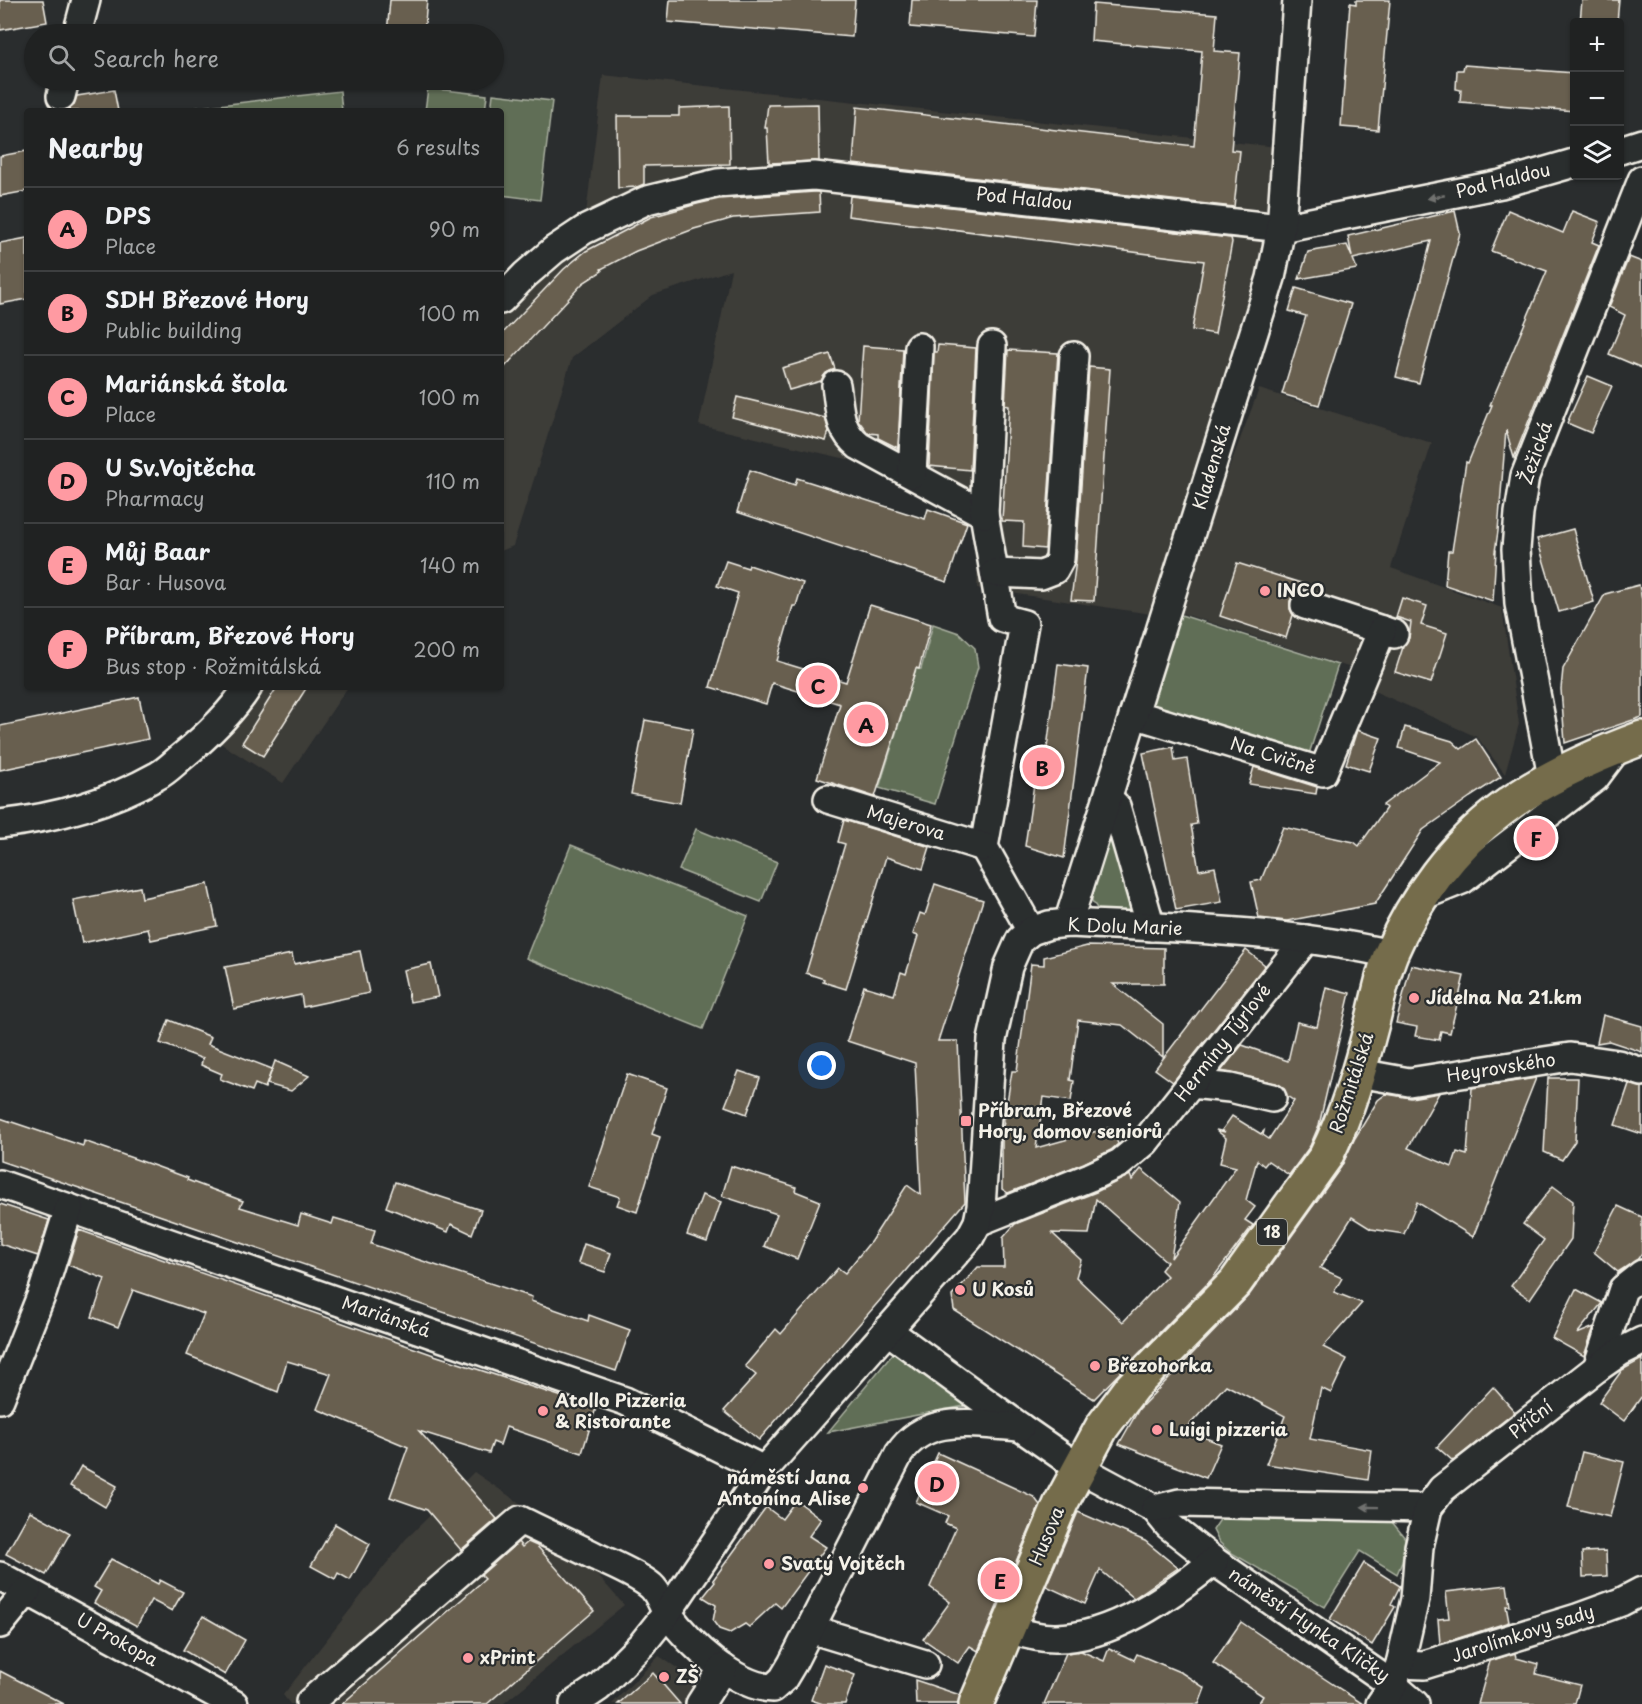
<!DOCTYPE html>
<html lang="en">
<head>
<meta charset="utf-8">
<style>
  :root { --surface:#202222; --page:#2d2f2f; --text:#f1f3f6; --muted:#a2a4a5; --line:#3d3f40; --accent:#ff9aa2 }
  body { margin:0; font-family:"Playpen Sans",sans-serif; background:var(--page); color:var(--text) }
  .controls { position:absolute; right:18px; top:18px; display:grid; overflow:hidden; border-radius:6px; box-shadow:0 2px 4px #0004 }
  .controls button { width:54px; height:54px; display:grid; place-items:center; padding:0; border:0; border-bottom:2px solid var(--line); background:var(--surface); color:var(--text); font:30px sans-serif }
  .you { position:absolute; left:822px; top:1066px; width:21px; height:21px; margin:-15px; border:4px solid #fff; border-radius:50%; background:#1a73e8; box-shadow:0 0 0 9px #1a73e833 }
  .badge { display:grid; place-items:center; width:39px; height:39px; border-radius:50%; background:var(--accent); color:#111; font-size:20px; font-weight:700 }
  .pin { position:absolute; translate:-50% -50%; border:3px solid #fff; box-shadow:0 2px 6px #0006 }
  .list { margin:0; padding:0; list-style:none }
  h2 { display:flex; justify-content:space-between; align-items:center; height:78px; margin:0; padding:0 24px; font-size:26px }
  h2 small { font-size:20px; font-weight:400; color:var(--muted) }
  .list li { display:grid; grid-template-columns:39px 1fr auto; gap:18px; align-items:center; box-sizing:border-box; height:84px; padding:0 24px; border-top:2px solid var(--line) }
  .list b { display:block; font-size:22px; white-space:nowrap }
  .list p { margin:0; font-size:20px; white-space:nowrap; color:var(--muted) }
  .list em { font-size:20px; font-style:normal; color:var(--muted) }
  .icon { flex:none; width:33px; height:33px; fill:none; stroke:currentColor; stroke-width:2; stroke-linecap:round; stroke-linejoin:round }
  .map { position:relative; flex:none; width:1642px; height:1704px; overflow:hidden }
  .search { position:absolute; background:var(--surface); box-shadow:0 2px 4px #0004; left:24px; top:24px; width:480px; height:66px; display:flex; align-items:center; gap:15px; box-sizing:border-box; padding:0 21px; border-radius:33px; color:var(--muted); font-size:22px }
  .panel { position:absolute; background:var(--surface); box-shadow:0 2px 4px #0004; left:24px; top:108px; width:480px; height:582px; border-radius:6px }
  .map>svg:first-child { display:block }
</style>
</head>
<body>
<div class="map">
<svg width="1642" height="1704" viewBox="0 0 1642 1704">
  <rect width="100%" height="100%" fill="#2a2d2e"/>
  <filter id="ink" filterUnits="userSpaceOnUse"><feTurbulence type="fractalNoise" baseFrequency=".0167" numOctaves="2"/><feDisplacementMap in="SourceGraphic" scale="12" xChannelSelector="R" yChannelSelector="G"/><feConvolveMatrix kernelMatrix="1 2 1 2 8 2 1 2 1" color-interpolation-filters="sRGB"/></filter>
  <g filter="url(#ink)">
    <g fill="#3d3c38">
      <path d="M603 75 1278 147 1273 224 1151 614 977 588 978 518 912 474 699 425 731 270 653 295 572 358 513 546 501 551V294L584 230Z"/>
      <path d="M1259 389 1432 443 1391 568 1502 608 1519 724 1505 774 1477 737 1374 691 1373 675 1175 611Z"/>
      <path d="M250 687H348L283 783 217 741Z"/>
      <path d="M474 1472 555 1527 624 1605 503 1704H290L283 1695 405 1540Z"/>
      <path d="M659 1656 716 1694 709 1704H612Z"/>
    </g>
    <g fill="#606e57" stroke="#aab0a0" stroke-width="1.5">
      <path d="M428 88 487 95 485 111H425Z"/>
      <path d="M340 91 342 111H176V110Z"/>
      <path d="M493 94 552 101 540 200 501 195V111H491Z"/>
      <path d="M1178 614 1338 665 1308 757 1149 706Z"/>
      <path d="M933 624 959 633 975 648 978 667 935 804 879 788 916 669H921Z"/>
      <path d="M1111 823 1134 915 1099 911 1092 901 1091 890Z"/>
      <path d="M696 829 777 862 761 902 679 870Z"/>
      <path d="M571 845 748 916 703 1029 526 958Z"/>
      <path d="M896 1350 975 1404 828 1432Z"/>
      <path d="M1223 1515H1371L1392 1522 1405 1538 1402 1562 1397 1574 1360 1551 1325 1607 1230 1552 1219 1542 1213 1530Z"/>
    </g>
    <g fill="#685e50" stroke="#f4f1e8" stroke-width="1.5" fill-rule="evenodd">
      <path d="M0 0H43L47 22 0 30Z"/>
      <path d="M390 0H427L424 34H387Z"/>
      <path d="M670 0H855L852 37 668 22Z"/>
      <path d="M912 0H1037L1034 37 910 27Z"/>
      <path d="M1356 0H1390L1378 130 1341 127 1350 3 1356 4Z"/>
      <path d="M1582 0H1619L1617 22H1580Z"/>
      <path d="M1093 4 1217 14 1214 51 1240 53 1231 150 1240 151 1234 207 853 164 857 107 1194 146 1202 51 1091 41Z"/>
      <path d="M1464 65 1575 73V111L1460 102 1461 90 1456 89 1457 70H1463Z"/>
      <path d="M114 90 118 111H66L73 106 77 96Z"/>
      <path d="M818 104 819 161 769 163 767 128H765L768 105Z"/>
      <path d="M729 106 730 164 644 166V184L637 187 618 188 617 116H679V108Z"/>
      <path d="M27 151V191L0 196V156Z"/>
      <path d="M814 192H819L820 212 733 218 723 221 694 229 636 251 601 269 602 271 583 283 501 371V335L564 269 586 251 651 217 697 204 719 199Z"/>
      <path d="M850 196 1231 238 1232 242 1215 334 1192 330 1204 261 848 216Z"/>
      <path d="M1508 210 1563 233 1572 211 1600 222 1592 242 1599 245 1514 458 1506 430 1498 531 1495 552 1496 551 1493 601 1445 585 1448 551H1452L1466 462 1468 463 1492 405H1490L1547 271 1491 251Z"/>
      <path d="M1455 211 1460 233 1419 383 1396 377 1431 241 1353 259 1357 269 1299 279 1308 252 1347 245 1352 257 1348 236Z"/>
      <path d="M27 238V299L0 304V243Z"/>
      <path d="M1629 257 1642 262V368L1609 354 1625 315 1609 307Z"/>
      <path d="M1296 288 1351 304 1319 405 1282 394 1306 316 1289 311Z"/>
      <path d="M938 345 976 348 970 470 929 466 934 352H937Z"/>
      <path d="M863 346 903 349 898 448 878 438V434L868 433 858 420Z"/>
      <path d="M1008 350 1058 353 1045 549 1023 547 1024 522 1002 521 1009 406 1005 405Z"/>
      <path d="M830 354 835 369 826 373 821 381 789 390 782 368Z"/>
      <path d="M1089 367 1110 369 1094 601 1071 600 1076 560Z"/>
      <path d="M1588 376 1612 386 1591 433 1567 423Z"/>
      <path d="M737 397 825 418 829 431 826 441 732 417Z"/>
      <path d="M750 470 795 485 797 478 925 519 928 509 967 523 947 582 737 512Z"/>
      <path d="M1573 529 1594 602 1559 612 1537 539Z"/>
      <path d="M726 561 748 568 749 565 803 583 796 606H793L777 661 846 682 870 605 931 624 919 669 916 668 875 797 817 778 840 704 772 683 766 704 710 687 738 593 717 586Z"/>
      <path d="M1237 563 1304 584 1302 590 1294 594 1290 601V609L1293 615 1286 638 1220 616Z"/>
      <path d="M1639 585 1642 600V717L1565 743 1561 689 1563 669 1605 594Z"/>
      <path d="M1402 598 1427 606 1421 625 1447 633 1431 683 1395 672 1403 647 1409 638 1411 622 1396 617Z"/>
      <path d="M1058 664 1088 668 1064 858 1025 846 1036 770 1044 771Z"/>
      <path d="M277 687H307L263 756 242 743Z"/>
      <path d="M139 697 148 739 0 770V726Z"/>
      <path d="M645 720 693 729 680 803 631 794Z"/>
      <path d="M1405 727 1452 741 1461 749 1476 739 1501 777 1470 797 1423 830 1375 904 1287 921 1259 918 1251 882 1261 880 1283 827 1354 842 1359 846 1386 808 1383 805 1440 762 1399 748Z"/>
      <path d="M1357 730 1381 738 1369 771 1346 764Z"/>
      <path d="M1173 747 1175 761 1187 759 1197 824 1191 825 1199 870 1215 867 1222 902 1176 910 1143 753Z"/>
      <path d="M1254 767 1317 787 1316 794 1249 784Z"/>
      <path d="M844 820 930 847 923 869 886 857 846 989 823 982 824 979 806 973 845 844 838 842Z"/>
      <path d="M208 884 217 926 151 940 148 929 82 943 73 900 140 887 142 898Z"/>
      <path d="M935 884 983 900 938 1041H958L965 1202 759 1440 724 1411 756 1375 745 1366 776 1329 781 1334 838 1268 845 1273 871 1241 907 1185 921 1195 915 1063 847 1041 864 986 894 995 901 972 906 974 918 936 913 934 920 913 925 915Z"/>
      <path d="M1087 946 1164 948V984H1113L1163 1024V1057L1122 1025 1078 1020 1070 1080 1074 1081 1071 1101 1044 1097 1036 1148 1112 1127 1118 1144 1111 1150 1084 1163 1008 1193 1002 1189V1133L1012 1071H1017L1031 964 1044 965V957Z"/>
      <path d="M1246 950 1265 965 1173 1082 1155 1069Z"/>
      <path d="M360 951 369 993 303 1007 301 995 234 1009 225 967 292 954 294 964Z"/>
      <path d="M431 964 438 997 410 1002 403 970Z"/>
      <path d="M1411 965 1464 976 1450 1033 1441 1031 1439 1040 1415 1036 1417 1027 1396 1023Z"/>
      <path d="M1326 987 1350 993 1319 1125 1310 1146 1289 1175 1268 1161 1264 1166 1257 1160 1246 1200 1255 1207 1245 1220 1253 1225 1212 1279 1094 1399 954 1310 952 1296 978 1267H1004L1003 1238 1015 1224 1096 1192 1130 1175 1132 1180 1141 1169 1180 1202 1171 1258 1236 1167 1220 1163 1226 1138 1216 1130 1225 1132 1222 1130 1232 1116 1261 1134 1264 1131 1263 1135 1269 1139 1294 1101 1287 1096 1283 1087 1276 1083 1221 1071 1242 1045 1288 1061 1297 1022 1317 1027ZM1096 1199 1167 1262 1161 1270 1167 1276 1123 1322 1076 1277 1081 1260 1052 1233 1089 1234Z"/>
      <path d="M1603 1015 1642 1026V1052L1609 1041 1597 1043Z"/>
      <path d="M169 1020 211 1037 208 1044 272 1069 265 1088 255 1084 252 1091 220 1079 222 1074 201 1065 203 1057V1059L160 1043Z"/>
      <path d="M275 1061 309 1076 291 1091 267 1084Z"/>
      <path d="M739 1071 760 1078 747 1114 725 1106Z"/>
      <path d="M627 1074 667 1088 652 1134 660 1137 637 1212 617 1205 620 1197 589 1187Z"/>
      <path d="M1536 1078 1473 1237 1417 1202 1404 1234 1371 1229 1352 1217 1320 1268 1342 1278 1334 1292 1362 1303 1323 1347 1347 1359 1331 1393 1321 1388 1310 1439 1372 1450 1368 1480 1266 1464 1285 1416 1226 1385 1185 1430 1221 1444 1206 1478 1119 1444 1139 1409 1250 1294 1341 1167 1355 1138 1378 1100 1386 1094 1411 1098 1439 1093 1408 1148 1452 1167 1457 1152 1467 1155 1472 1088Z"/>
      <path d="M1548 1078H1578L1575 1141 1562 1160 1544 1152Z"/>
      <path d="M1629 1084 1642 1087V1134L1615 1125Z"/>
      <path d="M0 1118 83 1146 84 1141 158 1167 188 1178 187 1180 243 1201 240 1207 298 1225 301 1214 332 1224 334 1218 375 1230 371 1244 532 1297 531 1301 588 1321 589 1315 630 1330 616 1371 0 1161Z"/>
      <path d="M731 1166 796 1187 795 1191 820 1201 797 1259 764 1246 777 1214 722 1196Z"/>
      <path d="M395 1182 481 1210 472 1234 451 1224 448 1232 386 1207Z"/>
      <path d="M1553 1186 1573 1201 1571 1239 1530 1299 1511 1286 1544 1240 1523 1224Z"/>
      <path d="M702 1195 721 1202 707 1242 687 1235Z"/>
      <path d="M0 1204 49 1220 38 1256 0 1244Z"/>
      <path d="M1618 1206 1642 1217V1253L1637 1260 1618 1272 1594 1252Z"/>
      <path d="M79 1230 431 1354 596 1408 582 1453 506 1427 500 1445 493 1442 489 1453 419 1431 497 1519 461 1550 427 1510 390 1497 408 1447 317 1409 331 1374 287 1361 278 1392 187 1355 204 1314 133 1290 118 1327 92 1317 105 1279 68 1265Z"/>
      <path d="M584 1244 611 1253 605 1272 578 1263Z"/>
      <path d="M1576 1289 1602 1303 1577 1334 1594 1327 1584 1356 1552 1338Z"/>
      <path d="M1642 1359V1396L1624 1421 1599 1402 1622 1370Z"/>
      <path d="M1493 1387 1515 1412 1453 1461 1437 1447Z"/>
      <path d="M1582 1452 1624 1462 1610 1517 1568 1507Z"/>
      <path d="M938 1453 1034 1497 1040 1505 978 1651 970 1646 958 1663 923 1639 950 1602 930 1587 956 1528 945 1523 948 1516 916 1502Z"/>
      <path d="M81 1466 117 1486 105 1507 70 1486Z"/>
      <path d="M796 1500 821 1519 809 1536 826 1547 781 1608 775 1603 749 1627 745 1624 730 1633 719 1629 713 1621 716 1605 703 1597 715 1582 713 1580 766 1507 782 1519Z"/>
      <path d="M30 1511 70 1533 46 1575 6 1554Z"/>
      <path d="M1078 1512 1145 1541 1178 1568 1134 1598 1100 1570 1085 1604 1046 1586Z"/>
      <path d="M335 1524 370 1544 350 1580 338 1573 335 1579 311 1566Z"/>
      <path d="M518 1542 522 1547 528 1542 537 1546 594 1611 487 1704H342L485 1579 481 1575Z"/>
      <path d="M1606 1551 1607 1576 1583 1577 1582 1552Z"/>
      <path d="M111 1559 158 1584 160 1580 183 1592 172 1611 151 1600 137 1626 94 1603 101 1591 94 1587Z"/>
      <path d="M1364 1563 1400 1586 1391 1604 1395 1607 1372 1645 1330 1619Z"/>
      <path d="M1507 1585 1510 1606H1506L1509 1622 1440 1644 1438 1619 1449 1618 1446 1592Z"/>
      <path d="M203 1616 245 1640 225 1675 183 1650Z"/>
      <path d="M1241 1622 1322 1677 1363 1704H1258L1263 1696 1213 1663Z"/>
      <path d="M1109 1648 1134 1660 1137 1654 1182 1673 1205 1688 1199 1704H1044L1066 1653 1081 1651 1104 1661Z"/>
      <path d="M1515 1653 1516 1658 1538 1664 1536 1674 1580 1685 1575 1704H1478L1490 1661Z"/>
      <path d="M824 1664 855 1675 845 1704H823L811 1700Z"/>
      <path d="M0 1671 64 1704H0Z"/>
      <path d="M653 1673 680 1704H618Z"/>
      <path d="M915 1680 960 1695 958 1704H916Z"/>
    </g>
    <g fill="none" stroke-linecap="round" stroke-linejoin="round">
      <g stroke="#f4f1e8" stroke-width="32">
        <g id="minor">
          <path d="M77 34 86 0"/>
          <path d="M61 96 65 80"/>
          <path d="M1620 150 1642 143"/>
          <path d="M501 300 525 275 554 250 584 230 647 200 717 183 814 176 1281 228 1501 184 1574 163"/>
          <path d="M836 385C840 410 838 429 859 446L984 514 1002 618 1024 624 984 847 1031 931"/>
          <path d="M912 474 919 347"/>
          <path d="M984 514 992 346"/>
          <path d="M995 573 1041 575 1054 570 1060 559 1074 356"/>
          <path d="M1305 605 1394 634"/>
          <path d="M1134 714 1323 772 1382 630"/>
          <path d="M1552 777 1519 604 1516 549 1519 513 1525 476 1642 180"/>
          <path d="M1108 798 1116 806 1151 927"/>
          <path d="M828 799 984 847"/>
          <path d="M0 824C54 818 109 803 157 776 165 772 172 765 179 759 205 738 230 715 248 687"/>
          <path d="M1422 896 1462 880 1595 778 1619 746"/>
          <path d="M1068 923 1271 278 1281 228 1297 0"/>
          <path d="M1359 1073 1409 1082 1570 1057 1618 1064 1642 1072"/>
          <path d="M1191 1084 1230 1088 1272 1098"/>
          <path d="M0 1184 625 1401 764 1470"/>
          <path d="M978 1222 1090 1177 1120 1163 1145 1142 1306 939"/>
          <path d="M887 1330 1020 1427 1079 1468 1155 1509 1168 1525 1214 1561 1393 1685 1415 1704"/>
          <path d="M1597 1368 1623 1289 1642 1274"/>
          <path d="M0 1399 43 1291 69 1208"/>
          <path d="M1155 1509 1179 1503 1428 1508"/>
          <path d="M0 1576 234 1704"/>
          <path d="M0 1624 27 1591"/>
          <path d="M810 1629 925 1664"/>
          <path d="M1008 1629C1023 1634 1038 1638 1054 1638 1111 1639 1172 1595 1214 1561"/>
          <path d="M1400 1664 1424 1665 1577 1618 1621 1602 1642 1591"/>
          <path d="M312 1704 310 1702 520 1520C546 1533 573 1545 599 1558 616 1566 636 1574 651 1586 659 1593 662 1605 668 1614 689 1643 735 1687 773 1688L783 1679 792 1664 899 1454C927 1412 975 1425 1020 1427"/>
          <path d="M574 1704 599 1687 643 1643 667 1613 764 1470 970 1237 978 1222 981 1207 992 1040 1008 967 1020 940 1031 931 1049 925 1068 923C1176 928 1285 930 1391 954"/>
          <path d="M700 1704 723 1668"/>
          <path d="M1380 1704 1393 1685 1400 1664 1415 1599 1419 1547 1428 1508 1442 1489 1597 1368 1620 1352 1642 1341"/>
        </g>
      </g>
      <g stroke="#f4f1e8" stroke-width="38">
        <path id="major" d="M976 1704 1061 1503 1102 1427 1132 1387 1235 1283 1326 1156C1347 1114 1360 1069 1372 1023 1378 1000 1382 975 1391 953 1414 899 1454 845 1501 810 1543 778 1593 756 1642 738"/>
      </g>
      <use href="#minor" stroke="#2a2d2e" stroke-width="27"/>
      <use href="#major" stroke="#746c4b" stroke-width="33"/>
    </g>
    <defs><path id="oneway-solid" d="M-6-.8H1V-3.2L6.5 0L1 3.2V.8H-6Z" transform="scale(1.5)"/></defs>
    <g fill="#71726f">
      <use href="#oneway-solid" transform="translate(1436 197) rotate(169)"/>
      <use href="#oneway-solid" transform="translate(1370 1507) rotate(-179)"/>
    </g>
  </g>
  <g fill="#ff9aa2" stroke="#2a2d2e" stroke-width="2">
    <circle cx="1265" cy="591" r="6"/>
    <circle cx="1414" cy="998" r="6"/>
    <rect x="960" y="1115" width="12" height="12" rx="3"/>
    <circle cx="960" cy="1290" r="6"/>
    <circle cx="1095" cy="1366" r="6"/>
    <circle cx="543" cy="1411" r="6"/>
    <circle cx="1157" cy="1430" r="6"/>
    <circle cx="863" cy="1488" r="6"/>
    <circle cx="769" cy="1564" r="6"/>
    <circle cx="468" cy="1658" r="6"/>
    <circle cx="664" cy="1677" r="6"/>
  </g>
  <g text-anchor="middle" stroke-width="4.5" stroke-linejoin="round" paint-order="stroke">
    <rect fill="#2a2d2e" stroke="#b7b6b0" stroke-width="1.5" x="1257" y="1219" width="30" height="26" rx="4.5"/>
    <g font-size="16" font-weight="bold" fill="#f4f1e8">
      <text x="1272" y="1238">18</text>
    </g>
    <g font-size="18" fill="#f4f1e8" stroke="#2a2d2e">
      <text transform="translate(1503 181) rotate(-14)" y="6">Pod Haldou</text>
      <text transform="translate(1024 199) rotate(6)" y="6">Pod Haldou</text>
      <text transform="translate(1536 453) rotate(-71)" y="6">Žežická</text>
      <text transform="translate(1212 467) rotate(-73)" y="6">Kladenská</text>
      <text transform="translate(1273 756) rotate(17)" y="6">Na Cvičně</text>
      <text transform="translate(906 823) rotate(17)" y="6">Majerova</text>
      <text transform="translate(1125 927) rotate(2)" y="6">K Dolu Marie</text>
      <text transform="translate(1223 1043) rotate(-52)" y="6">Hermíny Týrlové</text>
      <text transform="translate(1501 1068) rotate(-9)" y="6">Heyrovského</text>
      <text transform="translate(1352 1083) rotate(-72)" y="6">Rožmitálská</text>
      <text transform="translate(386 1317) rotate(19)" y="6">Mariánská</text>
      <text transform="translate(1531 1420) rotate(-38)" y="6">Příční</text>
      <text transform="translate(1047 1536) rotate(-67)" y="6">Husova</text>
      <text transform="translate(1309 1625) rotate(34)" y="6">náměstí Hynka Kličky</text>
      <text transform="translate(1523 1634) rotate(-18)" y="6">Jarolímkovy sady</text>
      <text transform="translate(117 1640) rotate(29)" y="6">U Prokopa</text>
    </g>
    <g font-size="18" font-weight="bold" fill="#f4f1e8" stroke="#2a2d2e" text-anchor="start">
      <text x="1277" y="597">INCO</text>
      <text x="1426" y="1004">Jídelna Na 21.km</text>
      <text x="978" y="1117">Příbram, Březové<tspan x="978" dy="21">Hory, domov seniorů</tspan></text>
      <text x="972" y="1296">U Kosů</text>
      <text x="1107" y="1372">Březohorka</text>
      <text x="555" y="1407">Atollo Pizzeria<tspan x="555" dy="21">&amp; Ristorante</tspan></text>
      <text x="1169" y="1436">Luigi pizzeria</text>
      <text x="851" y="1484" text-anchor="end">náměstí Jana<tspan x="851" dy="21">Antonína Alise</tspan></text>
      <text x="781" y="1570">Svatý Vojtěch</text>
      <text x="480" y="1664">xPrint</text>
      <text x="676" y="1683">ZŠ</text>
    </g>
  </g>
</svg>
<div class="controls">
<button>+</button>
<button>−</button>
<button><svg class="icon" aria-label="layers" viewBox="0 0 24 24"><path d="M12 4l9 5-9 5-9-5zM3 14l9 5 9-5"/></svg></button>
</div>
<div class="you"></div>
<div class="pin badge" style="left:866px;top:724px">A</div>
<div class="pin badge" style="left:1042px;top:767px">B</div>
<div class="pin badge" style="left:818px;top:685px">C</div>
<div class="pin badge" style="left:937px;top:1483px">D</div>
<div class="pin badge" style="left:1000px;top:1580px">E</div>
<div class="pin badge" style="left:1536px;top:838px">F</div>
<div class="search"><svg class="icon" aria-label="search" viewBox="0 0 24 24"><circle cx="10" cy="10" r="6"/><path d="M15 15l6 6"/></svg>Search here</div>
<section class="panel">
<h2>Nearby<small>6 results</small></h2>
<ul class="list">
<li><span class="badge">A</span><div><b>DPS</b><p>Place</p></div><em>90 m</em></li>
<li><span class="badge">B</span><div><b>SDH Březové Hory</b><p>Public building</p></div><em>100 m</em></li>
<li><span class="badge">C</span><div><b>Mariánská štola</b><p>Place</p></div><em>100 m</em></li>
<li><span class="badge">D</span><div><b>U Sv.Vojtěcha</b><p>Pharmacy</p></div><em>110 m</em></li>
<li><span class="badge">E</span><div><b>Můj Baar</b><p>Bar · Husova</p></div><em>140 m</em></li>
<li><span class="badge">F</span><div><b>Příbram, Březové Hory</b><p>Bus stop · Rožmitálská</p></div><em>200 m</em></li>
</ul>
</section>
</div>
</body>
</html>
